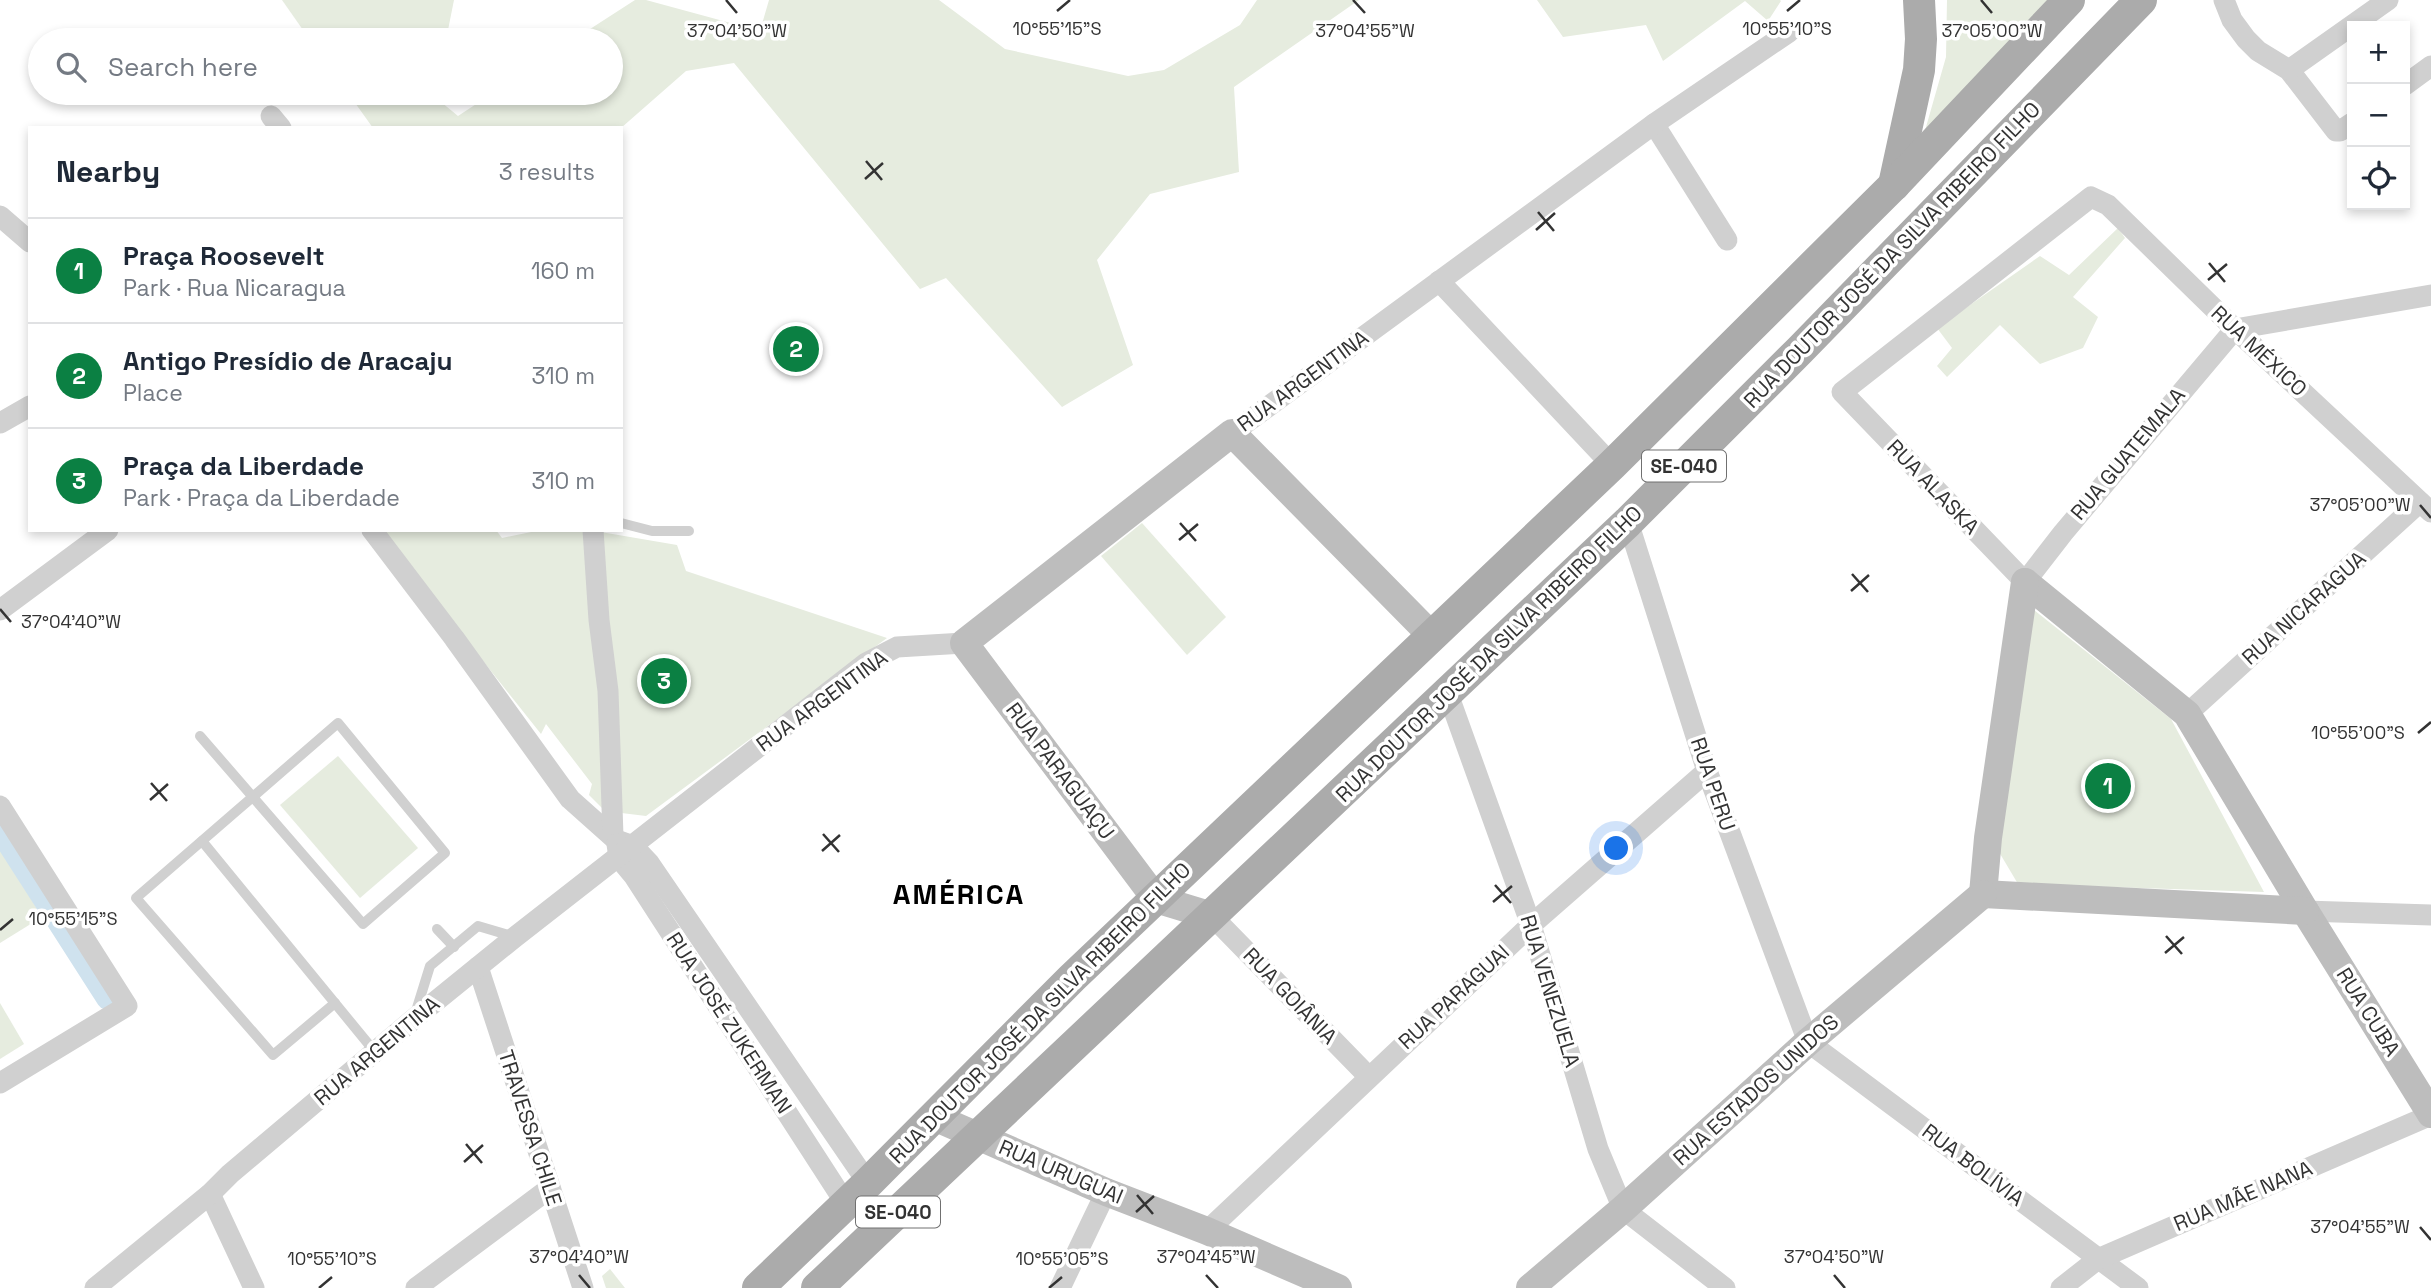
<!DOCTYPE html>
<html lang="en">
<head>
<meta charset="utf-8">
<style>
  :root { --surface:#fff; --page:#f2f2f3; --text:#1f2937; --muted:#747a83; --line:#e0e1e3; --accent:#0b8043 }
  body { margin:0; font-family:"Space Grotesk",sans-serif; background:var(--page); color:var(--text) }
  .controls { position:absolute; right:21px; top:21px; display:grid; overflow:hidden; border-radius:0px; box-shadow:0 4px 10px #0003 }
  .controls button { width:63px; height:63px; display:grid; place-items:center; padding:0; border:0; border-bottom:2px solid var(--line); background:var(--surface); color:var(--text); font:35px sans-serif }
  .you { position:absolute; left:1617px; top:849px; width:24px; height:24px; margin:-18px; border:5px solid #fff; border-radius:50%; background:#1a73e8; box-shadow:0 0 0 10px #1a73e833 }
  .badge { display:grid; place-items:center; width:46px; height:46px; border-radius:50%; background:var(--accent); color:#fff; font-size:23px; font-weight:700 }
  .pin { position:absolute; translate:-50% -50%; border:4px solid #fff; box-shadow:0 2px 7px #0006 }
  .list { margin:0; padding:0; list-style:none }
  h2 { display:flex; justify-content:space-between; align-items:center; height:91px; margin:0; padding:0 28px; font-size:30px }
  h2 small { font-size:23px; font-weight:400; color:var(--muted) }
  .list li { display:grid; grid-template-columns:46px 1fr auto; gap:21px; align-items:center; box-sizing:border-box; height:105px; padding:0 28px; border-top:2px solid var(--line) }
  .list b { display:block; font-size:26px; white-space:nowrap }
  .list p { margin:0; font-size:23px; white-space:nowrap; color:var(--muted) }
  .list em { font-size:23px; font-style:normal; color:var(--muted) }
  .icon { flex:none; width:38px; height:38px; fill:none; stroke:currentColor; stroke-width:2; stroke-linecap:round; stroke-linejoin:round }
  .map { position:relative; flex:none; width:2431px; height:1288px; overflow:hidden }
  .search { position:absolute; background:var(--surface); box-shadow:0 4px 10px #0003; left:28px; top:28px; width:595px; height:77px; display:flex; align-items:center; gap:18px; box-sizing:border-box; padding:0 24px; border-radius:38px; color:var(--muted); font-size:26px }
  .panel { position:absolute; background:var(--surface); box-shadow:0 4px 10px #0003; left:28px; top:126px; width:595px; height:406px; border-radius:0px }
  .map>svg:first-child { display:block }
</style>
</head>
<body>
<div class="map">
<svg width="2431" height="1288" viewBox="0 0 2431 1288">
  <rect width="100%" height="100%" fill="#fff"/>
  <g fill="#e6ecdf">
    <path d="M282 0H454L446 40H310Z"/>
    <path d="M635 0H646L760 31 769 0H939L1005 49 1128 76 1164 70 1240 25 1257 0H1359L1234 87 1239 172 1150 194 1097 260 1133 365 1062 407 946 278 920 289 734 63 686 71 621 128H373L348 93H436L435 97 458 116 493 93H611V40H573Z"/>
    <path d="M1537 0H1780L1781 1 1768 21 1745 1 1663 61 1646 25 1563 37Z"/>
    <path d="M1947 0H2063L1922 141 1946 57Z"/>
    <path d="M2118 228 2125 238 2073 297 2098 317 2083 348 2040 364 2000 325 1947 377 1937 366 1952 348 1937 328 2040 256 2069 275Z"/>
    <path d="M1142 523 1226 617 1187 655 1101 556Z"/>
    <path d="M379 530H496L502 538 541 530H589L677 545 686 571 887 638 646 816 605 811 589 795 592 784 546 724 541 734Z"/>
    <path d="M2034 610 2171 719 2264 892 2018 884 1999 852Z"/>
    <path d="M338 756 418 848 360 898 280 805Z"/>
    <path d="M0 848 42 917 0 943Z"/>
    <path d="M0 1003 24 1044 0 1059Z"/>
    <path d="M610 1269 625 1288H606L602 1276Z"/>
  </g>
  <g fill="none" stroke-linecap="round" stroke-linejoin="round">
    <path stroke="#cfe2ee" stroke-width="21" d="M0 832 107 999"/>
    <g stroke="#d0d0d0" stroke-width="10">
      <path d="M621 523 652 531H689"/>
      <path d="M200 736 363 924 445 853 338 723C271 781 203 840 136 898L273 1055 335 1003"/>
      <path d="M202 841 375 1052"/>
      <path d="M437 929 454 947"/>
      <path d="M416 1011 430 966 478 926 515 937"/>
    </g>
    <g stroke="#d0d0d0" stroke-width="21">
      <path d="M2224 0 2232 20 2246 39 2258 51 2289 70 2336 131H2340L2352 123"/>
      <path d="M2289 70 2388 0"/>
      <path d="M2405 85 2431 66"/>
      <path d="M271 116 281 128"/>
      <path d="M1654 124 1727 240"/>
      <path d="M0 216 30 242"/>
      <path d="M1439 281 1612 465"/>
      <path d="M2431 295 2235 329 2063 533 2025 582 1842 392 2091 197 2108 205 2235 329 2431 512"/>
      <path d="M0 423 30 406"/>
      <path d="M1232 433 1654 124 1789 32"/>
      <path d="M1628 522 1707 771 1808 1042 2138 1288"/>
      <path d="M372 530 454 638 570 799 616 840 633 846 649 863 868 1183"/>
      <path d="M593 530 599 620 608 691 613 836"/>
      <path d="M0 610 108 530"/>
      <path d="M1448 694 1531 925 1598 1149 1623 1209 1725 1288"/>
      <path d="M2187 714 2420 502"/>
      <path d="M0 806 127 1006 0 1083"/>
      <path d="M617 844 619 858 634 876 846 1204"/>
      <path d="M2305 911 2431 915"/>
      <path d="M1212 916 1369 1077"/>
      <path d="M478 967 583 1288"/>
      <path d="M210 1194 254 1288"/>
      <path d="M1207 1231 1531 925 1707 771"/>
      <path d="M95 1288 210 1194 230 1174 415 1018 515 937 866 663 897 647 964 643"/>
      <path d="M416 1288 550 1188"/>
      <path d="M1060 1288 1106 1192"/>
      <path d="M2061 1288 2098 1259 2431 1115"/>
    </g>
    <g stroke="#bdbdbd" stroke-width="28">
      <path d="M2025 582 2187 714 2305 911 2431 1114"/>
      <path d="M1983 894 2305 911"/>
      <path d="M1983 894 1988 838 2025 582"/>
      <path d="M1212 916 1156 899 964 643 1232 433 1431 635"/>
      <path d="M934 1117 1106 1192 1207 1231 1338 1288"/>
      <path d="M1530 1288 1623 1209 1808 1042 1983 894"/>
    </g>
    <g stroke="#ababab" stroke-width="32">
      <path d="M1894 185 1919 70 1921 39 1919 0"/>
      <path d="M758 1288 868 1183 1072 978 1612 465 1894 185 2069 0"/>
      <path d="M817 1288 1628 522 1800 350 2141 0"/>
    </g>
  </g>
  <path fill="none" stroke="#333" stroke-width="2.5" d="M726 0 737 13M1353 0 1365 13M1981 0 1992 13M1057 11 1070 0M1787 11 1800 0M866 161 882 180M865 179 883 163M1538 212 1554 231M1536 230 1555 213M2209 263 2225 282M2208 280 2227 264M2420 505 2431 518M1180 523 1196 541M1179 540 1198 524M1852 574 1868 592M1851 591 1869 575M0 609 11 622M2418 733 2431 722M151 783 167 801M150 800 168 784M823 834 839 852M822 851 840 835M1495 885 1511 903M1493 902 1512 886M0 930 13 919M2166 936 2182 954M2165 953 2184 937M466 1144 482 1163M464 1162 483 1145M1137 1195 1153 1214M1136 1212 1154 1196M2420 1227 2431 1240M579 1275 590 1288M1206 1275 1218 1288M1834 1275 1845 1288M319 1288 332 1277M1049 1288 1062 1277"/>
  <g text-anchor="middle" stroke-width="7" stroke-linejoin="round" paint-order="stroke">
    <g fill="#fff" stroke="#707070" stroke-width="2">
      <rect x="1642" y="450.5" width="84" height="31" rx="5"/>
      <rect x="856" y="1196.5" width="84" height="31" rx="5"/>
    </g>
    <g font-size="19" font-weight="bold" fill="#333">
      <text x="1684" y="473">SE-040</text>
      <text x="898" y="1219">SE-040</text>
    </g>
    <g font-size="21" fill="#333" stroke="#fff">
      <text transform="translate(1892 255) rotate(-46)" y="7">RUA DOUTOR JOSÉ DA SILVA RIBEIRO FILHO</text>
      <text transform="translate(2259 351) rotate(43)" y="7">RUA MÉXICO</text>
      <text transform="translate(1303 381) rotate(-36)" y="7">RUA ARGENTINA</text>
      <text transform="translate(2128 454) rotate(-50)" y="7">RUA GUATEMALA</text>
      <text transform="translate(1933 487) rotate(46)" y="7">RUA ALASKA</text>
      <text transform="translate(2304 608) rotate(-42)" y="7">RUA NICARAGUA</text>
      <text transform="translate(1489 654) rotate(-44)" y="7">RUA DOUTOR JOSÉ DA SILVA RIBEIRO FILHO</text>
      <text transform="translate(822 701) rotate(-36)" y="7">RUA ARGENTINA</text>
      <text transform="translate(1060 771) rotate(53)" y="7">RUA PARAGUAÇU</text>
      <text transform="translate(1713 784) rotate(71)" y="7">RUA PERU</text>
      <text transform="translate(1550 991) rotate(73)" y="7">RUA VENEZUELA</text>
      <text transform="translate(1290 996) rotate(46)" y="7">RUA GOIÂNIA</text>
      <text transform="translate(1454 997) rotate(-43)" y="7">RUA PARAGUAI</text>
      <text transform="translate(2368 1012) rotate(58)" y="7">RUA CUBA</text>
      <text transform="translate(1040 1013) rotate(-45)" y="7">RUA DOUTOR JOSÉ DA SILVA RIBEIRO FILHO</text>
      <text transform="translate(729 1023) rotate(57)" y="7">RUA JOSÉ ZUKERMAN</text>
      <text transform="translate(377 1051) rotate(-40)" y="7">RUA ARGENTINA</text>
      <text transform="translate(1756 1090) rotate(-42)" y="7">RUA ESTADOS UNIDOS</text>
      <text transform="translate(530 1128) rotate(72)" y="7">TRAVESSA CHILE</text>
      <text transform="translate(1973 1165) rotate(37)" y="7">RUA BOLÍVIA</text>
      <text transform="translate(1061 1172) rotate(23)" y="7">RUA URUGUAI</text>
      <text transform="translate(2243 1196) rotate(-23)" y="7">RUA MÃE NANA</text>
    </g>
    <g font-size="28" font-weight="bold" letter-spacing="2" fill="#000" stroke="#fff">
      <text x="959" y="904">AMÉRICA</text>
    </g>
  </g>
  <g font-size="18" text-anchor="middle" fill="#333" stroke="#fff" stroke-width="7" stroke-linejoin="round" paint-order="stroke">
    <text x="1057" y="35">10°55'15"S</text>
    <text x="1787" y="35">10°55'10"S</text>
    <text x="737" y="37">37°04'50"W</text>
    <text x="1365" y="37">37°04'55"W</text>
    <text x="1992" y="37">37°05'00"W</text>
    <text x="2360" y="511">37°05'00"W</text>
    <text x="71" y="628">37°04'40"W</text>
    <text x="2358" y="739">10°55'00"S</text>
    <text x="73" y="925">10°55'15"S</text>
    <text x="2360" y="1233">37°04'55"W</text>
    <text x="579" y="1263">37°04'40"W</text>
    <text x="1206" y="1263">37°04'45"W</text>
    <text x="1834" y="1263">37°04'50"W</text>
    <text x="332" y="1265">10°55'10"S</text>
    <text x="1062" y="1265">10°55'05"S</text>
  </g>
</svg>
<div class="controls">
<button>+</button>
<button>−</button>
<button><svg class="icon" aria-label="locate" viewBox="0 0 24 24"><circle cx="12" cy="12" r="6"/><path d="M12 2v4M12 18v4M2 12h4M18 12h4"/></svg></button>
</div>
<div class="you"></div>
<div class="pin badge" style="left:2108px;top:786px">1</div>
<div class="pin badge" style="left:796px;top:349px">2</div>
<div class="pin badge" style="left:664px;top:681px">3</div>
<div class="search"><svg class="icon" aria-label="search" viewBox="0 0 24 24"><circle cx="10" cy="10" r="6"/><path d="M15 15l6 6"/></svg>Search here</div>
<section class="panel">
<h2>Nearby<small>3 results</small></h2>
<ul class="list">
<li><span class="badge">1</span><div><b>Praça Roosevelt</b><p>Park · Rua Nicaragua</p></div><em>160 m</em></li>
<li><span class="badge">2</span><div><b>Antigo Presídio de Aracaju</b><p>Place</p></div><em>310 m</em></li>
<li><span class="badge">3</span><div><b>Praça da Liberdade</b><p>Park · Praça da Liberdade</p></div><em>310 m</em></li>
</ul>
</section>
</div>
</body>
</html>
